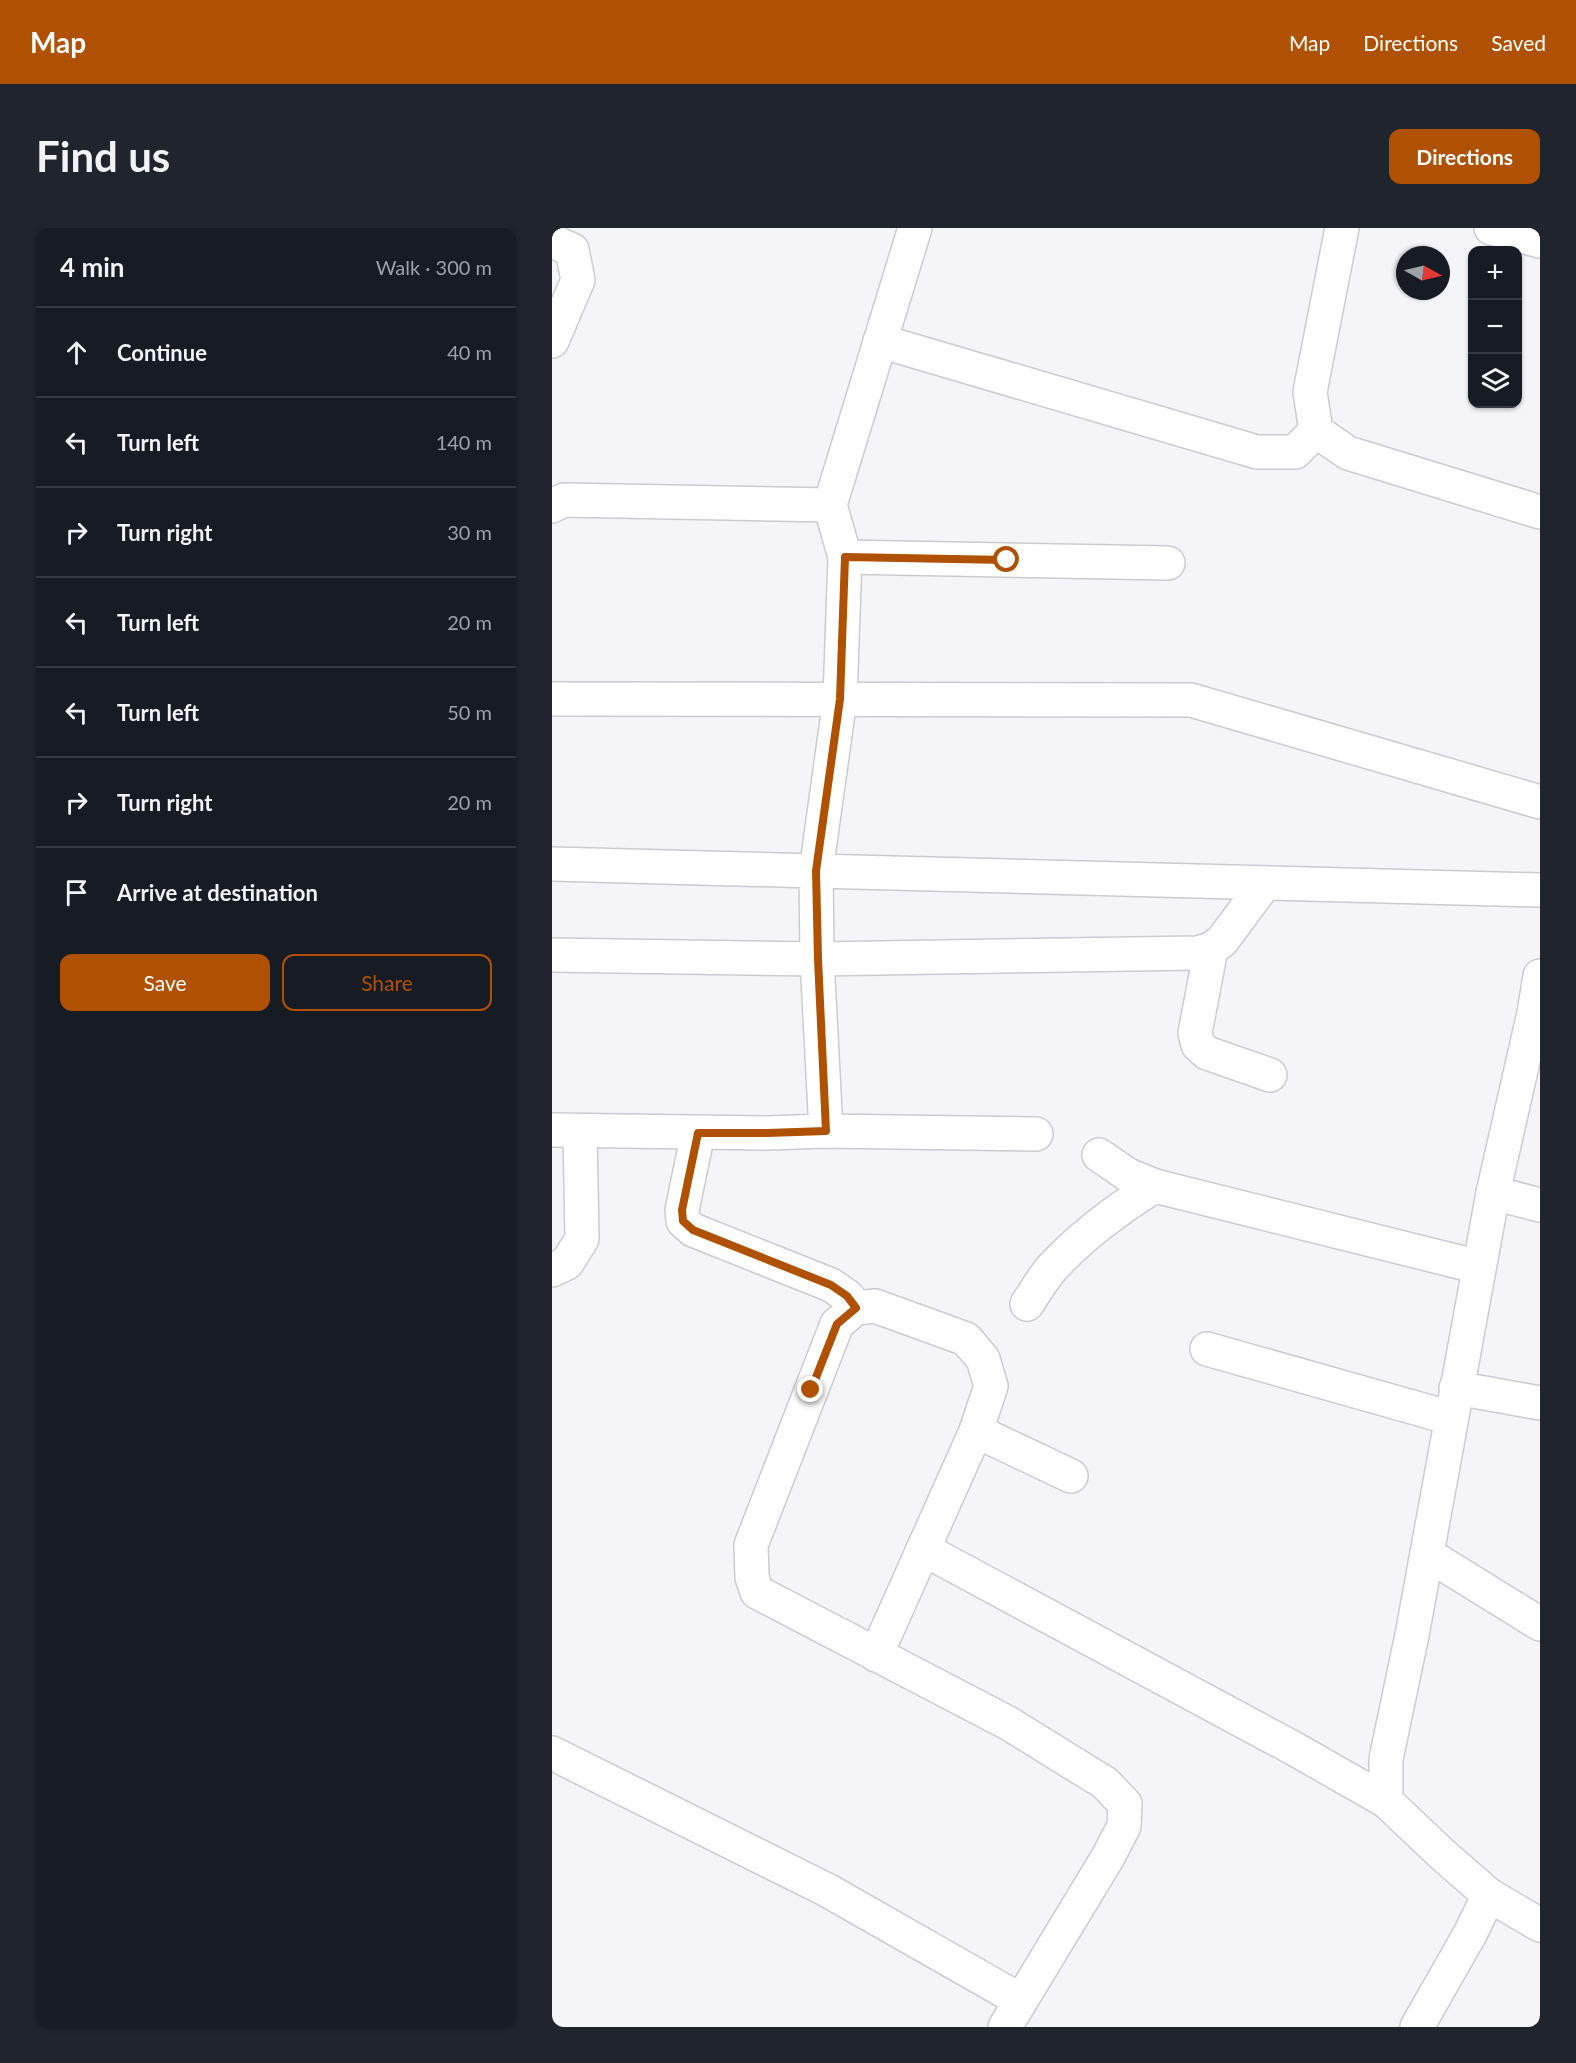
<!DOCTYPE html>
<html lang="en">
<head>
<meta charset="utf-8">
<style>
  :root { --surface:#171b24; --page:#20242c; --text:#f1f3f6; --muted:#9ea1a6; --line:#363941; --accent:#af5100 }
  body { margin:0; font-family:Lato,sans-serif; background:var(--page); color:var(--text) }
  .controls { position:absolute; right:18px; top:18px; display:grid; overflow:hidden; border-radius:12px; box-shadow:0 2px 4px #0004 }
  .controls button { width:54px; height:54px; display:grid; place-items:center; padding:0; border:0; border-bottom:2px solid var(--line); background:var(--surface); color:var(--text); font:30px sans-serif }
  .compass { position:absolute; left:844px; top:18px; width:54px; height:54px; border-radius:50%; background:var(--surface); box-shadow:0 2px 4px #0004; rotate:98deg }
  .stop { position:absolute; width:18px; height:18px; margin:-14px; border:4px solid #af5100; border-radius:50%; background:#fff }
  .stop.end { background:#af5100; border-color:#fff; box-shadow:0 2px 6px #0008 }
  .list { margin:0; padding:0; list-style:none }
  h2 { display:flex; justify-content:space-between; align-items:center; height:78px; margin:0; padding:0 24px; font-size:26px }
  h2 small { font-size:20px; font-weight:400; color:var(--muted) }
  .list li { display:grid; grid-template-columns:39px 1fr auto; gap:18px; align-items:center; box-sizing:border-box; height:90px; padding:0 24px; border-top:2px solid var(--line) }
  .list b { display:block; font-size:22px; white-space:nowrap }
  .list em { font-size:20px; font-style:normal; color:var(--muted) }
  .actions { display:flex; gap:12px; padding:18px 24px }
  .actions a { flex:1; padding:14px 0; border:2px solid var(--accent); border-radius:12px; text-align:center; font-size:21px; color:var(--accent) }
  .actions .main { background:var(--accent); color:#fff }
  .icon { flex:none; width:33px; height:33px; fill:none; stroke:currentColor; stroke-width:2; stroke-linecap:round; stroke-linejoin:round }
  .map { position:relative; flex:none; width:988px; height:1799px; overflow:hidden; border-radius:12px }
  header { display:flex; align-items:center; gap:36px; box-sizing:border-box; height:84px; padding:0 30px; background:var(--accent); color:#fff }
  header strong { font-size:28px }
  nav { display:flex; gap:33px; margin-inline-start:auto; font-size:21px }
  .intro { display:flex; align-items:center; justify-content:space-between; box-sizing:border-box; height:144px; padding:0 36px }
  h1 { margin:0; font-size:42px }
  .button { padding:15px 27px; border-radius:12px; background:var(--accent); color:#fff; font-size:21px; font-weight:700 }
  main { display:flex; gap:36px; padding:0 36px }
  aside { flex:1; background:var(--surface); border-radius:12px; box-shadow:0 2px 4px #0004 }
  .map>svg:first-child { display:block }
</style>
</head>
<body>
<header>
<strong>Map</strong>
<nav><a>Map</a><a>Directions</a><a>Saved</a></nav>
</header>
<div class="intro"><h1>Find us</h1><a class="button">Directions</a></div>
<main>
<aside>
<h2>4 min<small>Walk · 300 m</small></h2>
<ul class="list">
<li><svg class="icon" aria-label="ahead" viewBox="0 0 24 24"><path d="M12 20V5M6 11l6-6 6 6"/></svg><div><b>Continue</b></div><em>40 m</em></li>
<li><svg class="icon" aria-label="left" viewBox="0 0 24 24"><path d="M17 20v-9H6M10 6l-5 5 5 5"/></svg><div><b>Turn left</b></div><em>140 m</em></li>
<li><svg class="icon" aria-label="right" viewBox="0 0 24 24"><path d="M7 20v-9h11M14 6l5 5-5 5"/></svg><div><b>Turn right</b></div><em>30 m</em></li>
<li><svg class="icon" aria-label="left" viewBox="0 0 24 24"><path d="M17 20v-9H6M10 6l-5 5 5 5"/></svg><div><b>Turn left</b></div><em>20 m</em></li>
<li><svg class="icon" aria-label="left" viewBox="0 0 24 24"><path d="M17 20v-9H6M10 6l-5 5 5 5"/></svg><div><b>Turn left</b></div><em>50 m</em></li>
<li><svg class="icon" aria-label="right" viewBox="0 0 24 24"><path d="M7 20v-9h11M14 6l5 5-5 5"/></svg><div><b>Turn right</b></div><em>20 m</em></li>
<li><svg class="icon" aria-label="arrive" viewBox="0 0 24 24"><path d="M6 21V4h12l-3 4 3 4H6"/></svg><div><b>Arrive at destination</b></div></li>
</ul>
<div class="actions"><a class="main">Save</a><a>Share</a></div>
</aside>
<div class="map">
<svg width="988" height="1799" viewBox="0 0 988 1799">
  <rect width="100%" height="100%" fill="#f4f4f9"/>
  <g fill="none" stroke-linecap="round" stroke-linejoin="round">
    <g stroke="#cbccd0" stroke-width="36">
      <g id="minor">
        <path d="M363 0 278 277 293 329 288 471 264 643 988 662"/>
        <path d="M790 0 758 164 764 203 796 225 988 284"/>
        <path d="M939 0 988 13"/>
        <path d="M0 13 20 22 26 52 0 113"/>
        <path d="M328 113 705 224H743L764 203"/>
        <path d="M0 278 12 272 278 277"/>
        <path d="M293 329 616 335"/>
        <path d="M0 471 639 472 988 574"/>
        <path d="M0 636 264 643 265 731 274 903"/>
        <path d="M659 721 643 805 646 817 655 825 718 847"/>
        <path d="M0 727 265 731 645 725 659 721 670 713 713 655"/>
        <path d="M0 902 215 905 274 903 484 906"/>
        <path d="M146 905 130 982 131 993 141 1002 279 1057 295 1068 304 1080"/>
        <path d="M547 927 576 947 603 958 927 1039"/>
        <path d="M941 965 988 977"/>
        <path d="M0 1042 15 1035 30 1011 28 903"/>
        <path d="M475 1076C483 1064 490 1052 499 1041 530 1007 564 982 603 958"/>
        <path d="M655 1121 899 1190"/>
        <path d="M904 1160 988 1175"/>
        <path d="M424 1203 519 1248"/>
        <path d="M371 1321 741 1520 834 1573"/>
        <path d="M875 1326 988 1396"/>
        <path d="M324 1427 424 1203 439 1158 431 1131 414 1111 323 1078 304 1080 285 1096 199 1317 200 1349 205 1364 456 1495 553 1555 573 1576 572 1598 556 1629 453 1799"/>
        <path d="M0 1525 275 1662 468 1772"/>
        <path d="M937 1667 988 1697"/>
        <path d="M865 1799 918 1706 937 1667 891 1627 834 1573V1531L860 1407 941 965 982 785 988 748"/>
      </g>
    </g>
    <use href="#minor" stroke="#fff" stroke-width="33"/>
  </g>
  <g fill="none" stroke-linecap="round" stroke-linejoin="round">
    <path stroke="#af5100" stroke-width="8" d="M259 1162 285 1096 304 1080 295 1068 279 1057 141 1002 131 993 130 982 146 905H215L274 903 266 731 264 643 288 471 293 329 455 332"/>
  </g>
</svg>
<div class="controls">
<button>+</button>
<button>−</button>
<button><svg class="icon" aria-label="layers" viewBox="0 0 24 24"><path d="M12 4l9 5-9 5-9-5zM3 14l9 5 9-5"/></svg></button>
</div>
<svg class="compass" viewBox="-18 -18 36 36"><path d="M0-13l5 13h-10z" fill="#e53935"/><path d="M0 13l5-13h-10z" fill="#9ea1a6"/></svg>
<div class="stop" style="left:455px;top:332px"></div>
<div class="stop end" style="left:259px;top:1162px"></div>
</div>
</main>
</body>
</html>
